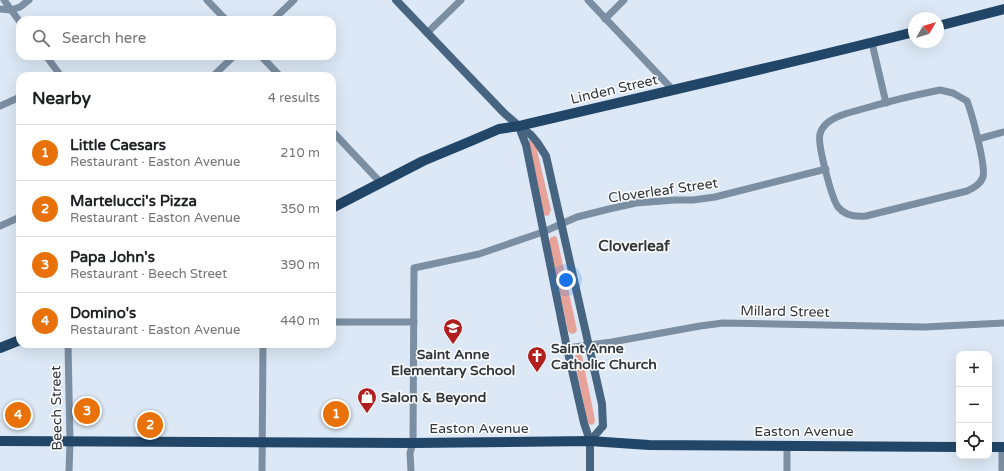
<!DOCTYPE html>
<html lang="en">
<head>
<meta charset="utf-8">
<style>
  :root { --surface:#fff; --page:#f2f2f2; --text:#202124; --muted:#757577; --line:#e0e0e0; --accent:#b01f1f }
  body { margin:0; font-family:"Varela Round",sans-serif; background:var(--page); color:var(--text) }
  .controls { position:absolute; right:12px; bottom:12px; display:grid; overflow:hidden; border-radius:8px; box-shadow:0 4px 16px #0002 }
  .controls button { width:36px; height:36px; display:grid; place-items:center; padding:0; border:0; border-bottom:1px solid var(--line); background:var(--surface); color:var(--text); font:20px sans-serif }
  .compass { position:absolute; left:908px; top:12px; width:36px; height:36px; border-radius:50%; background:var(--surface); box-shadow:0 4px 16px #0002; rotate:52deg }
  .you { position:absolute; left:566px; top:280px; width:14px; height:14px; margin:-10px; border:3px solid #fff; border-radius:50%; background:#1a73e8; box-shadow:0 0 0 6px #1a73e833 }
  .badge { display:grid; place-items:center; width:26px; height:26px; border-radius:50%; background:var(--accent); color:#fff; font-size:13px; font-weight:700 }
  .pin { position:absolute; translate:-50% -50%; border:2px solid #fff; box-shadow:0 1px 4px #0006 }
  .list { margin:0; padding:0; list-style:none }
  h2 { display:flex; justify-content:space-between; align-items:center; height:52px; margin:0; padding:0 16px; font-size:17px }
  h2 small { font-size:13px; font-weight:400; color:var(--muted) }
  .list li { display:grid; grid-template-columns:26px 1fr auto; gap:12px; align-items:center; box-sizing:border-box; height:56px; padding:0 16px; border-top:1px solid var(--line) }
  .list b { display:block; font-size:15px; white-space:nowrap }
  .list p { margin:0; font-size:13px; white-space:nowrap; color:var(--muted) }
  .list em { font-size:13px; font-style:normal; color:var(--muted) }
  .icon { flex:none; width:22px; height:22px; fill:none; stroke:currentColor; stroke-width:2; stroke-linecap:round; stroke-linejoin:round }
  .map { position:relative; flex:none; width:1004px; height:471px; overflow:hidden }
  .search { position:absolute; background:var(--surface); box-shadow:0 4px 16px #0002; left:16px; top:16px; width:320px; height:44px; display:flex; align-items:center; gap:10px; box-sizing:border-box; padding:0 14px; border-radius:12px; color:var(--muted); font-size:15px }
  .panel { position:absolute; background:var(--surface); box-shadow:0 4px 16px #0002; left:16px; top:72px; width:320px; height:276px; border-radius:12px }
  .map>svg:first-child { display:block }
</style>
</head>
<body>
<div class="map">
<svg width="1004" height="471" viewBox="0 0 1004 471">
  <rect width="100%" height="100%" fill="#dce8f5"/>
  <g fill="#e7a39a">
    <path d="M529 139 536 146 551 210 549 215 546 216 543 214 529 147Z"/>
    <path d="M555 236 557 238 577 330 575 333 571 334 568 331 549 241 551 237Z"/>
    <path d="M579 354 582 356 595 420 594 424 591 425 588 423 574 358 576 355Z"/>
  </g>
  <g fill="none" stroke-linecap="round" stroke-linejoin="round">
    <g stroke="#7b8ea2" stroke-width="7">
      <path d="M4 0 20 22"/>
      <path d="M207 0 226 20"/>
      <path d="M588 0 673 90"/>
      <path d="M0 9 11 10 20 7 29 0"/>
      <path d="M605 19 624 0"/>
      <path d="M273 20 294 0"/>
      <path d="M427 33 461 0"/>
      <path d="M872 43 886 103"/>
      <path d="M46 56 61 76"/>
      <path d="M261 56 280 76"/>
      <path d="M213 76 234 56"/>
      <path d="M940 90 953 93 967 101C972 114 986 166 983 177 980 185 973 188 967 191L866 216C855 217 845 216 838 207 832 199 817 144 820 134 821 130 824 126 826 124 837 114 853 112 866 108 890 101 915 95 940 90Z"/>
      <path d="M0 106 20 97"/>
      <path d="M332 131 381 183"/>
      <path d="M978 139 1004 132"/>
      <path d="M0 226 20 217"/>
      <path d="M332 322H414"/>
      <path d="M68 344 70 442 69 471"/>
      <path d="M567 348 612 342 700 326 723 323 924 327 1004 323"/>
      <path d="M787 445V471"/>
      <path d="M262 471 263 344"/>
      <path d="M411 471 410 453 413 443 414 268 479 254 543 232 577 217 609 209 636 203 675 200H693L715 197 826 169"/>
      <path d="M1002 471V447"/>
    </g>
    <g stroke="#476480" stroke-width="8">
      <path d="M396 0 504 113 519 126 531 135 537 142 546 156 602 404 603 426 590 441"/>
      <path d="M519 127 526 145 567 348 584 423 590 441V471"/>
    </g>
    <g stroke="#224667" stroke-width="10">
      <path d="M938 26 1004 9"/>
      <path d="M332 208 423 161 471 141 499 129 519 126C651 95 783 65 914 32"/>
      <path d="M0 348 20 340"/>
      <path d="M0 441 413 443 590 441 649 445 959 447"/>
      <path d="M989 447H1004"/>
    </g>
  </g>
  <defs>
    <g id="school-pin" transform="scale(1)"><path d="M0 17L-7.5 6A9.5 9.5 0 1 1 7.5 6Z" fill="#b01f1f" stroke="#fff"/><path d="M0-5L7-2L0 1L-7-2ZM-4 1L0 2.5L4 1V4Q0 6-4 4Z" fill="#fff"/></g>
    <g id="church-pin" transform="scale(1)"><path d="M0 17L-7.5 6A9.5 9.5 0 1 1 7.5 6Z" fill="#b01f1f" stroke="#fff"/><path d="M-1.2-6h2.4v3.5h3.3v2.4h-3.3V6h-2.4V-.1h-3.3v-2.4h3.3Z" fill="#fff"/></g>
    <g id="shop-pin" transform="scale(1)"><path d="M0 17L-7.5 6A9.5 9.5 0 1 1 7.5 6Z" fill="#b01f1f" stroke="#fff"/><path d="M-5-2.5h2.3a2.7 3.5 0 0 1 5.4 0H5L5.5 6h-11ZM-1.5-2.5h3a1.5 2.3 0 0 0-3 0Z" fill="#fff"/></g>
  </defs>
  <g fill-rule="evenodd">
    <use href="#school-pin" x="453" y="328"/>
    <use href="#church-pin" x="537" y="356"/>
    <use href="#shop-pin" x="367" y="397"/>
  </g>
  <g text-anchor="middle" stroke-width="3" stroke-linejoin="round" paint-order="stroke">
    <g font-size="14" fill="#32373c" stroke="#fff">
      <text transform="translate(614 89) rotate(-13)" y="5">Linden Street</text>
      <text transform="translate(663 190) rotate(-8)" y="5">Cloverleaf Street</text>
      <text transform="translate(785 311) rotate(1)" y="5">Millard Street</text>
      <text transform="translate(56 408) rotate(-91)" y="5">Beech Street</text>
      <text x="479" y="433">Easton Avenue</text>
      <text x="804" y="436">Easton Avenue</text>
    </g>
    <g font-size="14" font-weight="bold" fill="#32373c" stroke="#fff" text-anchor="start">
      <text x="551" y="353">Saint Anne<tspan x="551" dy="16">Catholic Church</tspan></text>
      <text x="453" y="359" text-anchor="middle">Saint Anne<tspan x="453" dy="16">Elementary School</tspan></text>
      <text x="381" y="402">Salon &amp; Beyond</text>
    </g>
    <g font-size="15" font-weight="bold" fill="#32373c" stroke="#fff">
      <text x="634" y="251">Cloverleaf</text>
    </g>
  </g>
</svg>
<div class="controls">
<button>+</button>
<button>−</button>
<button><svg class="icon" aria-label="locate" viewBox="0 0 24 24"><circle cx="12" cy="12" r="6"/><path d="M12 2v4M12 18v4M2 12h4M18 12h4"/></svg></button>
</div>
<svg class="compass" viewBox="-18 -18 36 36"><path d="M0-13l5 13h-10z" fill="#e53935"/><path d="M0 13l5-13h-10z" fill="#757577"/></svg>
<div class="you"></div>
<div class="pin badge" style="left:336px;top:414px;background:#e8710a">1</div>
<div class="pin badge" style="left:150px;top:425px;background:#e8710a">2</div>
<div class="pin badge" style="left:87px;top:411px;background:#e8710a">3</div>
<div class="pin badge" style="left:18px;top:415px;background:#e8710a">4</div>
<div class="search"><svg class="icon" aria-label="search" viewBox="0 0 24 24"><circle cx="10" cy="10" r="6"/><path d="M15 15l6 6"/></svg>Search here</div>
<section class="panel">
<h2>Nearby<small>4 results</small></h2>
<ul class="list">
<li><span class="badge" style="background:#e8710a">1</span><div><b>Little Caesars</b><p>Restaurant · Easton Avenue</p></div><em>210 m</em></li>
<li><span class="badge" style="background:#e8710a">2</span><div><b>Martelucci's Pizza</b><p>Restaurant · Easton Avenue</p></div><em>350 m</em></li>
<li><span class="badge" style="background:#e8710a">3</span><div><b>Papa John's</b><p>Restaurant · Beech Street</p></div><em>390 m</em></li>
<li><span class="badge" style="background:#e8710a">4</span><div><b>Domino's</b><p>Restaurant · Easton Avenue</p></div><em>440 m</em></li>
</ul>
</section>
</div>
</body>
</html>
